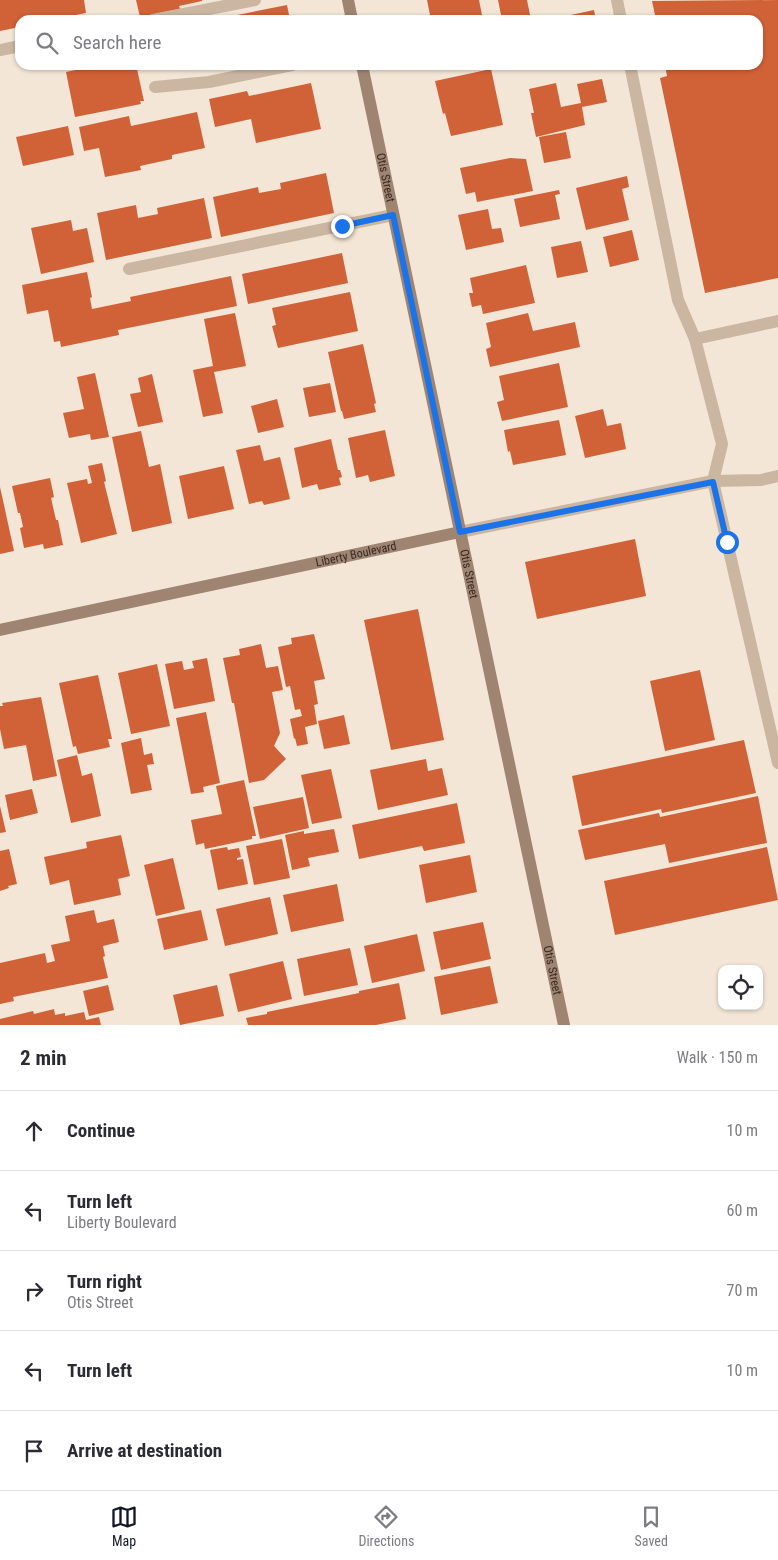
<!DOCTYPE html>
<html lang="en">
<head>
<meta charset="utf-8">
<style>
  :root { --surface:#fff; --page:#f2f2f3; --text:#2b2b33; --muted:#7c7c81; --line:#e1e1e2; --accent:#111827 }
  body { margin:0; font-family:"Roboto Condensed",sans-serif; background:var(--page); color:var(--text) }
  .controls { position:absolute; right:15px; bottom:15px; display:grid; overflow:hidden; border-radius:10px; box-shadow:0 1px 4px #0004 }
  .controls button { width:45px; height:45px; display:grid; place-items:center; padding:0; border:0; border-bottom:1px solid var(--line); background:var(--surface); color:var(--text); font:25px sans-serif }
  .stop { position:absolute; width:15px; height:15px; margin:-11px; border:4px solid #1a73e8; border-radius:50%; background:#fff }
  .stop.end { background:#1a73e8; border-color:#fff; box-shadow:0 1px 5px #0008 }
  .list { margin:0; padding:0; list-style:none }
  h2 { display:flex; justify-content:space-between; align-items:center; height:65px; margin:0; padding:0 20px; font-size:21px }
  h2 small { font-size:16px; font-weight:400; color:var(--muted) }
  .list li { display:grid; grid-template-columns:32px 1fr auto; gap:15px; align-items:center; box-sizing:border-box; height:80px; padding:0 20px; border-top:1px solid var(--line) }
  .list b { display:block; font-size:19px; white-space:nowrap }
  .list p { margin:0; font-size:16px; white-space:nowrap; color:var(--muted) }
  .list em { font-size:16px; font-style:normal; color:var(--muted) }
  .icon { flex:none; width:28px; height:28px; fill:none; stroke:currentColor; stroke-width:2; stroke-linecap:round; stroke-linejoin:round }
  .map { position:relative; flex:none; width:778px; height:1025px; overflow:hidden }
  .search { position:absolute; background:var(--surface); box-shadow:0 1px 4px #0004; left:15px; right:15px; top:15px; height:55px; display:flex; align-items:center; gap:12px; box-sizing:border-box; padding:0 18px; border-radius:15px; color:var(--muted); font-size:19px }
  .sheet { height:465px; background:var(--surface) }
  nav { display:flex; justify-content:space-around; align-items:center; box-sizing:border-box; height:70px; border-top:1px solid var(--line); background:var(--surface); font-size:14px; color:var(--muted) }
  nav a { display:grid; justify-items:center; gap:2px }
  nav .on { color:var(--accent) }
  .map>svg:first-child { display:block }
</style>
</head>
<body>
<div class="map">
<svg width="778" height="1025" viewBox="0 0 778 1025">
  <rect width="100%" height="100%" fill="#f3e6d6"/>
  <g fill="#d16136">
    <path d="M0 0H84L86 13 51 20H20V27L0 31Z"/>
    <path d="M136 0H202V1L179 6 180 9 140 17Z"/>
    <path d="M427 0H479L483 20H459V18L448 20H431Z"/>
    <path d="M498 0H527L531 20H502Z"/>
    <path d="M778 0V278L705 293 660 78 667 76 665 65H758V20H656L652 1Z"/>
    <path d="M287 5 290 20H233L232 16Z"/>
    <path d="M594 10 596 20H567L566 16Z"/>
    <path d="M100 65H151L137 69 144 101H140L141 104 75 117 66 72Z"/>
    <path d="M491 69 503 125 451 136 445 113 443 114 435 81Z"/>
    <path d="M602 79 607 102 582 107 585 125 536 137 531 113H534L529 89 556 83 561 107 581 103 577 84Z"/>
    <path d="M311 83 321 129 256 143 251 119 215 127 209 99 247 91 249 96Z"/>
    <path d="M197 112 205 148 172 155V159L140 166 141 170 105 177 99 148 84 151 79 127 129 116 131 126Z"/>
    <path d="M68 126 74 155 23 166 16 137Z"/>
    <path d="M566 132 571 158 544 163 539 137Z"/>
    <path d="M510 158 526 159 533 191 477 202 475 192 466 194 460 168Z"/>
    <path d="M326 173 334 213 221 237 213 197 258 187 259 193 281 189 280 183Z"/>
    <path d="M627 176 629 187 622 189 629 220 586 230 576 188Z"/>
    <path d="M559 190 560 194 555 195 560 219 520 227 514 199Z"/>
    <path d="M204 198 212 238 106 260 97 213 136 205 138 218 158 214 157 208Z"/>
    <path d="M488 209 492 229 501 228 504 242 466 250 458 215Z"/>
    <path d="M71 220 73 231 87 228 94 262 41 274 31 228Z"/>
    <path d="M632 230 639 260 610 267 603 237Z"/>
    <path d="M581 241 588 272 557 278 551 247Z"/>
    <path d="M342 253 348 283 248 304 242 274Z"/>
    <path d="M526 265 535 303 483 314 481 305 472 307 469 293H473L470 278Z"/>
    <path d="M87 272 92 297 90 298 92 309 131 301 130 297 231 276 237 306 118 330 119 335 61 347 60 341 54 342 48 310 27 314 22 285Z"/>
    <path d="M350 292 358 331 278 348 272 326 276 325 272 308Z"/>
    <path d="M235 313 246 366 214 372 223 413 203 417 193 370 213 366 204 319Z"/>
    <path d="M528 313 533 331 575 322 580 347 490 367 486 349 491 347 486 323Z"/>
    <path d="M363 344 376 403 374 404 376 412 344 419 342 411H341L328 352Z"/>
    <path d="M559 363 568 407 502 421 497 402 504 400 499 376Z"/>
    <path d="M95 373 109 437 91 440 90 434 69 438 63 413 84 409 77 377Z"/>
    <path d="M152 374 163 422 138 427 130 394 141 392 138 378Z"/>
    <path d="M330 383 336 412 309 417 303 388Z"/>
    <path d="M277 399 284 427 258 433 251 406Z"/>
    <path d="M603 409 607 426 621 423 626 449 585 458 575 416Z"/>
    <path d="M559 420 566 455 513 465 510 451 508 452 504 430Z"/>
    <path d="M385 430 395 476 370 482 368 475 356 478 348 438Z"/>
    <path d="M141 431 149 467 160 464 172 523 132 532 112 437Z"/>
    <path d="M331 439 338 470H340L342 477 339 478 341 485 319 490 317 484 302 488 294 448Z"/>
    <path d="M260 445 264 461 280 457 290 499 264 505 262 501 249 504 236 450Z"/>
    <path d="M102 463 106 481 104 482 117 534 81 543 67 483 87 479 88 484 92 483 88 466Z"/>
    <path d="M224 466 234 509 188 519 179 476Z"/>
    <path d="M50 478 54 497 51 498 56 520H58L63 545 44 549 43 544 24 548 20 528 23 527 20 513H18L12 486Z"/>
    <path d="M0 487 14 551 0 554Z"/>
    <path d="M635 539 646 596 537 619 525 562Z"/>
    <path d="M418 609 444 740 391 750 364 620Z"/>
    <path d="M314 634 325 679 314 681 318 704 314 705 317 724 305 727 308 744 297 746 295 738 294 739 290 719 302 716 300 709 295 710 290 686 286 687 278 647 292 644 291 638Z"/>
    <path d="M261 644 266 668 278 666 283 690 272 692 280 733 274 746 286 759 264 780 249 783 234 703H232L223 658 240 655 239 649Z"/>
    <path d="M207 658 215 701 174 709 165 664 182 661 184 670 194 668 192 661Z"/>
    <path d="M157 664 170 726 131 734 118 673Z"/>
    <path d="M700 670 715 740 665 751 650 681Z"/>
    <path d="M98 675 112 739H108L110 747 78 754 76 746 73 747 59 683Z"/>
    <path d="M41 697 57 776 33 781 26 745 4 749 0 729V706H3L2 703Z"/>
    <path d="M206 712 220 783 203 787 204 792 191 794 176 718Z"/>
    <path d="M344 715 350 744 324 749 318 721Z"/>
    <path d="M141 738 144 755 152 753 154 764 147 765 152 790 131 794 121 743Z"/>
    <path d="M744 740 756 793 662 813 661 809 582 826 572 776Z"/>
    <path d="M77 755 82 776 92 773 101 816 71 823 57 760Z"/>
    <path d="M426 759 428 771 442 768 448 795 378 810 370 770Z"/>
    <path d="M331 769 342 818 312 824 301 775Z"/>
    <path d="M244 780 256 836H252V839L205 849 204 843 196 845 191 820 222 814 216 786Z"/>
    <path d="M32 789 38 813 10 820 5 795Z"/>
    <path d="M758 796 767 843 669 863 665 844 585 860 578 830 659 813 660 817Z"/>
    <path d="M303 797 309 828 260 839 253 807Z"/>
    <path d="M457 803 465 843 424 851 422 846 359 859 352 825Z"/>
    <path d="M0 806 6 832 0 833Z"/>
    <path d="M334 829 339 852 308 858 310 866 292 870 285 835 304 831V834Z"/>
    <path d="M121 835 130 876 118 879 121 895 74 905 69 880 50 885 44 857 87 848 86 842Z"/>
    <path d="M282 839 290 878 254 885 246 846Z"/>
    <path d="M227 847 228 850 239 848 241 857 237 858V860L243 859 248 884 218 890 210 850Z"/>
    <path d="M767 847 778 900 615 935 604 881Z"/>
    <path d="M9 849 17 884 8 886 9 888 0 891V851Z"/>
    <path d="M470 855 477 892 426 903 419 865Z"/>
    <path d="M173 858 185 909 156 916 144 865Z"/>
    <path d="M337 884 344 921 291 932 283 895Z"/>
    <path d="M270 897 278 934 225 946 216 909Z"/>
    <path d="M94 910 97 923 114 919 119 942 103 946 105 956 103 957 108 978 13 997 14 1001 0 1004V963L45 953 47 963 55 961 51 945 70 941 65 916Z"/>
    <path d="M201 910 208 940 164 950 157 919Z"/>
    <path d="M483 922 491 959 441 970 433 932Z"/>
    <path d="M417 934 425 971 372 983 364 946Z"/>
    <path d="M350 948 358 985 304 996 297 959Z"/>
    <path d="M283 961 292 999 238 1012 229 974Z"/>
    <path d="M490 966 498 1003 441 1015 434 977Z"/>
    <path d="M399 983 406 1019 376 1025H248L246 1018 267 1014V1012L359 993V991Z"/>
    <path d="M108 985 114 1010 89 1016 83 991Z"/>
    <path d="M217 985 224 1016 180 1025 173 995Z"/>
    <path d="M54 1009 55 1015 65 1013V1016L84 1012 86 1020 99 1017 101 1025H0V1019L33 1011 34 1014Z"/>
  </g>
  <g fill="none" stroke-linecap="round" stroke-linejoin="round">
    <g stroke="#cbb6a1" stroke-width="12">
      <path d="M617 0 621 20"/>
      <path d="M153 20 255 0"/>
      <path d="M0 50 20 46"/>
      <path d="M630 65 678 300 695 339 722 444 713 481 778 763"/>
      <path d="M155 87 209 82 292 65"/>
      <path d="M129 269 393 215"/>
      <path d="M695 339 778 321"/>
      <path d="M713 481 761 480 778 476"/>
    </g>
    <path stroke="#cbb6a1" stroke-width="12" d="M460 532 713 481"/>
    <g stroke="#9f8472" stroke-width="12">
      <path d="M348 0 352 20"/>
      <path id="s1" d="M362 65 564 1025"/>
      <path id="s2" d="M0 630 460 532"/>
    </g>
  </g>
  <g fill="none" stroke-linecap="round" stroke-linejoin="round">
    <path stroke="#1a73e8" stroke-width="6" d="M342 226 393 215 460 532 713 482 727 542"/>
  </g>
  <g text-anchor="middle" stroke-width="4.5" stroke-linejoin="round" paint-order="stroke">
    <g font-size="12" fill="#352a24" stroke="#faf0e2">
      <text dy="4" stroke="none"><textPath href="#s1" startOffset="115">Otis Street</textPath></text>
      <text dy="4" stroke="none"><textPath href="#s2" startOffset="364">Liberty Boulevard</textPath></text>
      <text dy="4" stroke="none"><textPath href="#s1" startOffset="520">Otis Street</textPath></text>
      <text dy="4" stroke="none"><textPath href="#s1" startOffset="925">Otis Street</textPath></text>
    </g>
  </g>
</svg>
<div class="controls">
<button><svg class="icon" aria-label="locate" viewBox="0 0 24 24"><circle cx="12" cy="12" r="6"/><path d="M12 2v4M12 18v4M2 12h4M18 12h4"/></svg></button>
</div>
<div class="stop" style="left:727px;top:542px"></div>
<div class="stop end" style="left:342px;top:226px"></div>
<div class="search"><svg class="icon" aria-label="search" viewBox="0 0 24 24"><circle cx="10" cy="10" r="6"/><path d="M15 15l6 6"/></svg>Search here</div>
</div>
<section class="sheet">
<h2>2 min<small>Walk · 150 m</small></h2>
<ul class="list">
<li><svg class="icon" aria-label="ahead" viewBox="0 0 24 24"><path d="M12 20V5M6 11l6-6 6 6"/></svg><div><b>Continue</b></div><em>10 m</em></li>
<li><svg class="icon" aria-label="left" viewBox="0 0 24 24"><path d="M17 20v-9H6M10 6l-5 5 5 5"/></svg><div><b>Turn left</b><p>Liberty Boulevard</p></div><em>60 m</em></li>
<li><svg class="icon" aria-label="right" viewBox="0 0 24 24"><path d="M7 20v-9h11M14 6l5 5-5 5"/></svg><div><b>Turn right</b><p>Otis Street</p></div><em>70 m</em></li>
<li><svg class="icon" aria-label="left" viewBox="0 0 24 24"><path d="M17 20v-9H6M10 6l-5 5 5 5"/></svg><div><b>Turn left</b></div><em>10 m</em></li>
<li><svg class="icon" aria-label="arrive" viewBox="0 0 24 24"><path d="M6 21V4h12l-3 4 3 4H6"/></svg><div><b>Arrive at destination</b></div></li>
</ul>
</section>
<nav>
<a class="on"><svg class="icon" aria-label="map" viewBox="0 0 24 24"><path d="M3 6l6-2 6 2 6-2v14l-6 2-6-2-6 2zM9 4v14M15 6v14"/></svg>Map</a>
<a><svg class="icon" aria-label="directions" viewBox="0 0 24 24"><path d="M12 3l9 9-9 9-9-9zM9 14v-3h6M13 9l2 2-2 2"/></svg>Directions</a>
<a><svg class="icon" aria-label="saved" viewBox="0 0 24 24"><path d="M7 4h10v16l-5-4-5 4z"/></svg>Saved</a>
</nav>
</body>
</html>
